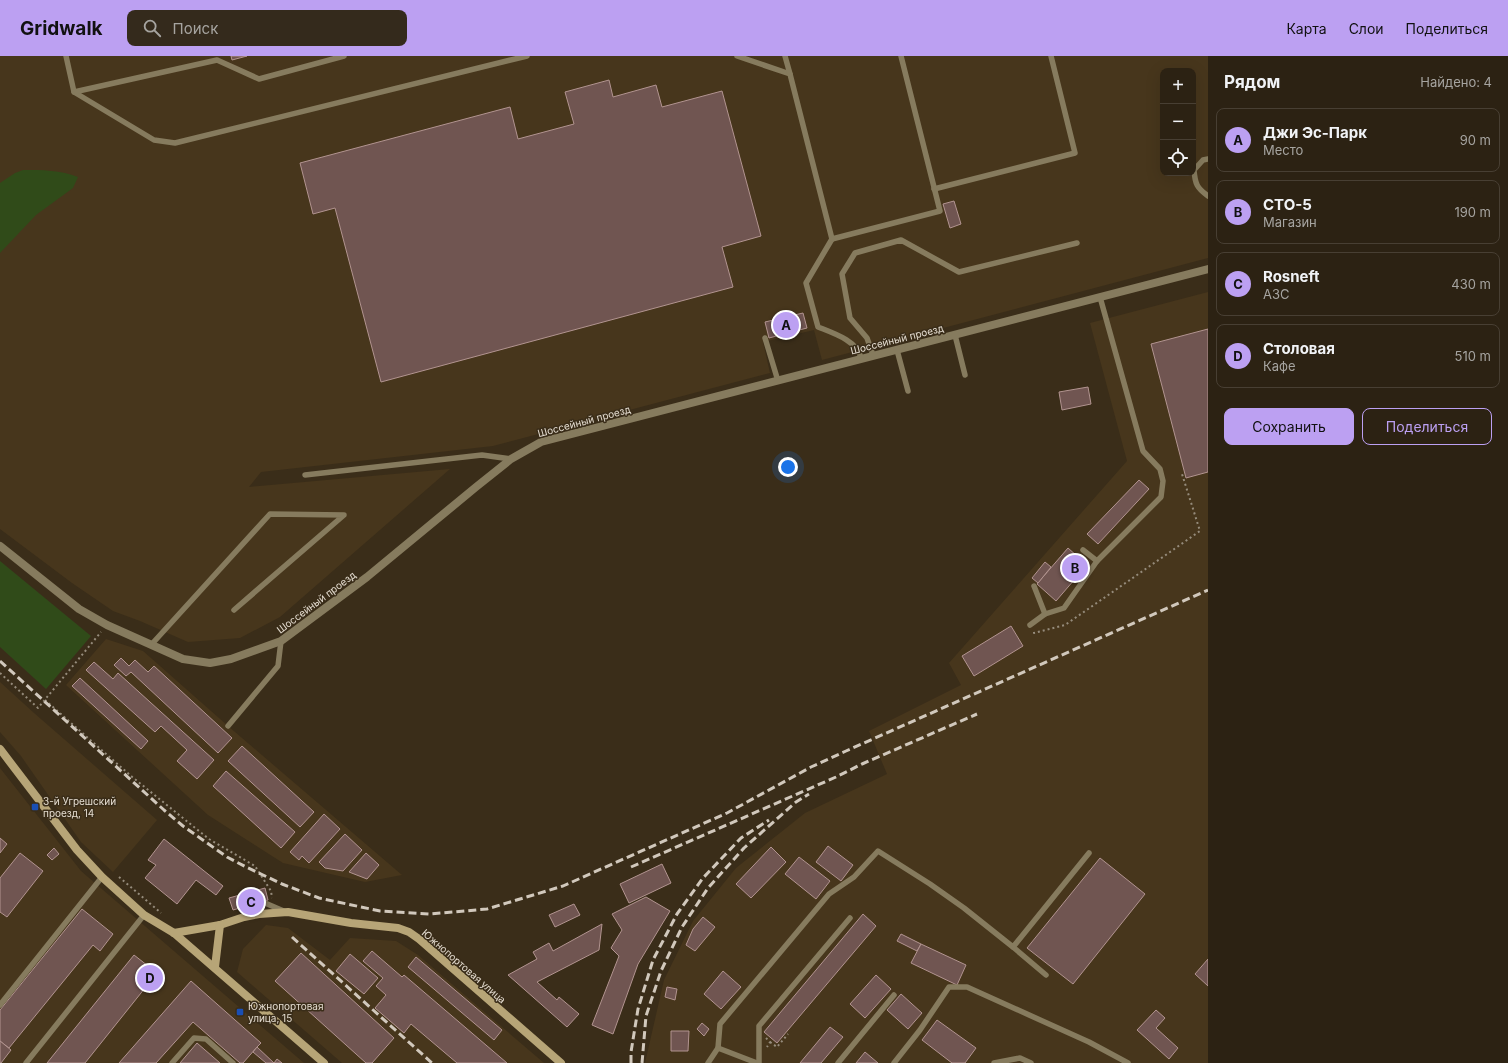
<!DOCTYPE html>
<html lang="ru">
<head>
<meta charset="utf-8">
<style>
  :root { --surface:#2c2213; --page:#342a1c; --text:#f1f3f6; --muted:#a6a4a0; --line:#483f33; --accent:#bca0f2 }
  body { margin:0; font-family:Inter,sans-serif; background:var(--page); color:var(--text) }
  .controls { position:absolute; right:12px; top:12px; display:grid; overflow:hidden; border-radius:8px; box-shadow:0 4px 16px #0002 }
  .controls button { width:36px; height:36px; display:grid; place-items:center; padding:0; border:0; border-bottom:1px solid var(--line); background:var(--surface); color:var(--text); font:20px sans-serif }
  .you { position:absolute; left:788px; top:411px; width:14px; height:14px; margin:-10px; border:3px solid #fff; border-radius:50%; background:#1a73e8; box-shadow:0 0 0 6px #1a73e833 }
  .badge { display:grid; place-items:center; width:26px; height:26px; border-radius:50%; background:var(--accent); color:#111; font-size:13px; font-weight:700 }
  .pin { position:absolute; translate:-50% -50%; border:2px solid #fff; box-shadow:0 1px 4px #0006 }
  .list { margin:0; padding:0; list-style:none }
  h2 { display:flex; justify-content:space-between; align-items:center; height:52px; margin:0; padding:0 16px; font-size:17px }
  h2 small { font-size:13px; font-weight:400; color:var(--muted) }
  .list li { display:grid; grid-template-columns:26px 1fr auto; gap:12px; align-items:center; box-sizing:border-box; height:64px; margin:0 8px 8px; padding:0 8px; border:1px solid var(--line); border-radius:8px }
  .list b { display:block; font-size:15px; white-space:nowrap }
  .list p { margin:0; font-size:13px; white-space:nowrap; color:var(--muted) }
  .list em { font-size:13px; font-style:normal; color:var(--muted) }
  .actions { display:flex; gap:8px; padding:12px 16px }
  .actions a { flex:1; padding:9px 0; border:1px solid var(--accent); border-radius:8px; text-align:center; font-size:14px; color:var(--accent) }
  .actions .main { background:var(--accent); color:#111 }
  .icon { flex:none; width:22px; height:22px; fill:none; stroke:currentColor; stroke-width:2; stroke-linecap:round; stroke-linejoin:round }
  .map { position:relative; flex:none; width:1208px; height:1007px; overflow:hidden }
  header { display:flex; align-items:center; gap:24px; box-sizing:border-box; height:56px; padding:0 20px; background:var(--accent); color:#111 }
  header strong { font-size:19px }
  nav { display:flex; gap:22px; margin-inline-start:auto; font-size:14px }
  .search { width:280px; height:36px; background:var(--page); display:flex; align-items:center; gap:10px; box-sizing:border-box; padding:0 14px; border-radius:8px; color:var(--muted); font-size:15px }
  main { display:flex }
  aside { flex:1; background:var(--surface) }
  .map>svg:first-child { display:block }
</style>
</head>
<body>
<header>
<strong>Gridwalk</strong>
<div class="search"><svg class="icon" aria-label="search" viewBox="0 0 24 24"><circle cx="10" cy="10" r="6"/><path d="M15 15l6 6"/></svg>Поиск</div>
<nav><a>Карта</a><a>Слои</a><a>Поделиться</a></nav>
</header>
<main>
<div class="map">
<svg width="1208" height="1007" viewBox="0 0 1208 1007">
  <rect width="100%" height="100%" fill="#3a2d19"/>
  <g fill="#47361c" fill-rule="evenodd">
    <path d="M0 0H1208V202L822 304 814 274 763 286 770 317 493 390 261 416 249 431 450 413 280 561 240 582 188 586 140 565 113 555 72 527 0 473ZM1163 15H1193V117H1163Z"/>
    <path d="M1208 236V1007H645L664 924 693 865 736 812 805 757 887 718 869 675 961 629 949 607 1127 405 1090 267Z"/>
    <path d="M106 583 143 595 228 670 402 819 365 826 283 807 208 759 66 629Z"/>
    <path d="M0 626 34 657 157 764 113 816 81 786 21 700 0 676Z"/>
    <path d="M0 712 81 815 304 1007H0Z"/>
    <path d="M266 869 288 872 330 904 350 882 396 885 418 899 544 1007H342L237 916 243 893Z"/>
  </g>
  <g fill="#304b19">
    <path d="M23 114C42 114 61 114 78 121L73 132 36 159 0 197V127L15 117Z"/>
    <path d="M0 505 91 580 46 633 0 591Z"/>
  </g>
  <g fill="#705551" stroke="#b29490">
    <path d="M231 0H247L232 4Z"/>
    <path d="M609 24 613 41 656 29 662 51 722 35 761 180 722 191 733 231 381 326 335 152 313 158 300 107 510 51 518 83 574 68 565 36Z"/>
    <path d="M954 145 961 168 950 172 943 148Z"/>
    <path d="M803 257 807 272 769 282 765 266Z"/>
    <path d="M1208 273V416L1186 422 1151 288Z"/>
    <path d="M1088 331 1091 348 1062 354 1059 336Z"/>
    <path d="M1139 424 1149 433 1098 488 1087 478Z"/>
    <path d="M1068 492 1087 509 1056 545 1037 528Z"/>
    <path d="M1045 506 1051 511 1038 527 1032 522Z"/>
    <path d="M1011 570 1023 590 974 620 962 600Z"/>
    <path d="M121 602 129 610 135 604 148 616 154 610 232 682 218 697 131 616 126 620 114 609Z"/>
    <path d="M94 606 113 623 118 617 214 704 197 723 177 705 187 694 161 670 155 676 86 614Z"/>
    <path d="M80 622 148 685 141 693 72 630Z"/>
    <path d="M242 690 314 756 300 771 228 705Z"/>
    <path d="M226 715 295 776 281 792 213 730Z"/>
    <path d="M324 758 340 773 309 807 302 800 299 804 290 796Z"/>
    <path d="M345 778 362 794 343 815 325 812 319 806Z"/>
    <path d="M0 782 7 788 0 797Z"/>
    <path d="M164 783 223 830 216 839 196 824 177 848 145 822 156 809 148 804Z"/>
    <path d="M828 790 853 809 841 825 816 806Z"/>
    <path d="M771 791 786 806 751 842 736 828Z"/>
    <path d="M54 792 59 798 52 804 47 799Z"/>
    <path d="M20 797 43 815 7 861 0 856V822Z"/>
    <path d="M366 797 379 809 367 823 349 816Z"/>
    <path d="M799 801 830 825 816 843 785 818Z"/>
    <path d="M1100 802 1145 838 1073 928 1027 892Z"/>
    <path d="M662 808 671 827 629 847 620 828Z"/>
    <path d="M265 832 268 844 233 854 229 842Z"/>
    <path d="M646 841 670 855 638 908 613 978 592 969 619 900 611 892 622 874 612 858Z"/>
    <path d="M574 848 580 859 555 871 549 859Z"/>
    <path d="M82 853 113 878 100 895 93 889 9 992 0 985V954Z"/>
    <path d="M863 858 876 870 777 987 764 976Z"/>
    <path d="M703 861 715 871 695 895 686 889 693 873Z"/>
    <path d="M602 868 599 894 537 926 557 944 559 941 579 958 567 971 508 919 537 903 533 896 549 887 553 895Z"/>
    <path d="M901 878 921 888 917 895 897 885Z"/>
    <path d="M921 888 966 909 957 929 911 907Z"/>
    <path d="M372 895 402 921 404 919 507 1007H457L411 968 404 977 375 952 386 939 376 930 383 922 363 905Z"/>
    <path d="M301 897 394 982 372 1007H366L275 925Z"/>
    <path d="M350 898 378 922 364 938 336 915Z"/>
    <path d="M134 899 157 917 85 1007H47Z"/>
    <path d="M416 901 502 974 494 984 408 911Z"/>
    <path d="M1208 903V930L1195 918Z"/>
    <path d="M723 915 741 931 721 953 704 938Z"/>
    <path d="M876 919 891 933 865 962 850 948Z"/>
    <path d="M191 925 261 987 257 991 243 1007H240L193 966 156 1007H119Z"/>
    <path d="M667 931 677 933 675 944 665 941Z"/>
    <path d="M901 938 922 957 908 973 887 954Z"/>
    <path d="M1156 954 1165 962 1156 972 1178 992 1169 1003 1137 974Z"/>
    <path d="M937 964 976 992 965 1007H952L922 984Z"/>
    <path d="M702 967 709 973 704 980 697 973Z"/>
    <path d="M830 971 843 981 821 1007H800Z"/>
    <path d="M671 975H689L688 995H671Z"/>
    <path d="M0 985 11 994 1 1007H0Z"/>
    <path d="M197 987 220 1007H180Z"/>
    <path d="M257 991 274 1007H266L253 996Z"/>
    <path d="M865 996 878 1007H856Z"/>
    <path d="M277 1003 282 1007H274Z"/>
  </g>
  <g fill="none" stroke-linecap="round" stroke-linejoin="round">
    <g stroke="#968c7c" stroke-width="2" stroke-dasharray="2 3" stroke-linecap="butt">
      <path d="M1034 576V577L1065 569 1137 519 1200 475 1182 418"/>
      <path d="M0 617 38 652 101 576"/>
      <path d="M45 644 131 720 194 771 209 783 255 810 271 835 272 842"/>
      <path d="M119 821 161 857"/>
      <path d="M766 982 770 986 767 991"/>
      <path d="M770 986 777 991 788 978"/>
    </g>
    <g stroke="#867b5e" stroke-width="5.5">
      <path d="M66 0 74 36 154 84 175 87 527 0"/>
      <path d="M737 0 790 18 832 183 806 227 818 271C833 277 858 285 861 302"/>
      <path d="M785 0 790 18"/>
      <path d="M74 36 217 4 259 23 344 0"/>
      <path d="M1208 103 1203 104 1194 114C1195 128 1197 132 1208 140"/>
      <path d="M934 133 1075 97 1051 0"/>
      <path d="M832 183 940 155 901 0"/>
      <path d="M955 279 965 319"/>
      <path d="M765 282 778 325"/>
      <path d="M897 294 908 335"/>
      <path d="M873 299 867 282 850 262 842 218 855 197 901 184 959 216 1077 187"/>
      <path d="M305 419 482 399 511 403"/>
      <path d="M1083 494 1097 505"/>
      <path d="M1034 530 1045 558 1064 552 1097 505 1161 441 1163 425 1160 413 1143 395 1100 241"/>
      <path d="M1030 569 1045 558"/>
      <path d="M151 589 270 458 344 459 234 554"/>
      <path d="M228 670 278 610 281 585"/>
      <path d="M265 847 286 856"/>
      <path d="M1013 891 1046 919"/>
      <path d="M0 949 102 821"/>
      <path d="M718 992 720 968 829 838 854 821 878 795 930 828 964 852 1013 891 1089 797"/>
      <path d="M26 1007 144 859"/>
      <path d="M172 1007 194 982 206 983 233 1007"/>
      <path d="M708 1007 718 992 757 1007"/>
      <path d="M759 1007V970L850 862"/>
      <path d="M838 1007 894 939"/>
      <path d="M894 1007 920 974 949 931H967L1089 986 1128 1007"/>
      <path d="M994 1007 1020 1002 1031 1007"/>
    </g>
    <path stroke="#867b5e" stroke-width="8" d="M0 490 79 553 107 569 183 603 210 607 231 603 281 585 367 521 476 431 511 403 541 386 1208 213"/>
    <g stroke="#b7a577" stroke-width="8">
      <path d="M0 693 77 794 102 821 144 859 174 877 324 1007"/>
      <path d="M174 877 220 869 244 861 259 858 288 856 351 867 398 872 409 876 419 883 561 1007"/>
      <path d="M215 911 220 869"/>
    </g>
    <g stroke="#d1c8bc" stroke-width="3" stroke-dasharray="8 4" stroke-linecap="butt">
      <path d="M0 605 164 754 183 770 227 801 246 811 282 828 319 842 380 855 430 858 487 853 563 830 727 757 811 711 846 695 1208 534"/>
      <path d="M631 811 836 721 862 708 977 658"/>
      <path d="M292 881 432 1007"/>
      <path d="M631 1007V996L638 953 653 904 677 858 703 822 741 782 769 764"/>
      <path d="M642 1007 646 960 661 915 682 871 708 832 744 792 796 746 809 738"/>
    </g>
  </g>
  <g fill="#1a4fb4" stroke="#3a2d19" stroke-width="1.5">
    <rect x="31" y="747" width="8" height="8" rx="2"/>
    <rect x="236" y="952" width="8" height="8" rx="2"/>
  </g>
  <g text-anchor="middle" stroke-width="3" stroke-linejoin="round" paint-order="stroke">
    <g font-size="10" fill="#e4dcd0" stroke="#3a2d19">
      <text transform="translate(897 283) rotate(-14)" y="4">Шоссейный проезд</text>
      <text transform="translate(584 365) rotate(-15)" y="4">Шоссейный проезд</text>
      <text transform="translate(316 546) rotate(-37)" y="4">Шоссейный проезд</text>
      <text transform="translate(464 910) rotate(41)" y="4">Южнопортовая улица</text>
    </g>
    <g font-size="10" fill="#e4dcd0" stroke="#3a2d19" text-anchor="start">
      <text x="43" y="749">3-й Угрешский<tspan x="43" dy="12">проезд, 14</tspan></text>
      <text x="248" y="954">Южнопортовая<tspan x="248" dy="12">улица, 15</tspan></text>
    </g>
  </g>
</svg>
<div class="controls">
<button>+</button>
<button>−</button>
<button><svg class="icon" aria-label="locate" viewBox="0 0 24 24"><circle cx="12" cy="12" r="6"/><path d="M12 2v4M12 18v4M2 12h4M18 12h4"/></svg></button>
</div>
<div class="you"></div>
<div class="pin badge" style="left:786px;top:269px">A</div>
<div class="pin badge" style="left:1075px;top:512px">B</div>
<div class="pin badge" style="left:251px;top:846px">C</div>
<div class="pin badge" style="left:150px;top:922px">D</div>
</div>
<aside>
<h2>Рядом<small>Найдено: 4</small></h2>
<ul class="list">
<li><span class="badge">A</span><div><b>Джи Эс-Парк</b><p>Место</p></div><em>90 m</em></li>
<li><span class="badge">B</span><div><b>СТО-5</b><p>Магазин</p></div><em>190 m</em></li>
<li><span class="badge">C</span><div><b>Rosneft</b><p>АЗС</p></div><em>430 m</em></li>
<li><span class="badge">D</span><div><b>Столовая</b><p>Кафе</p></div><em>510 m</em></li>
</ul>
<div class="actions"><a class="main">Сохранить</a><a>Поделиться</a></div>
</aside>
</main>
</body>
</html>
